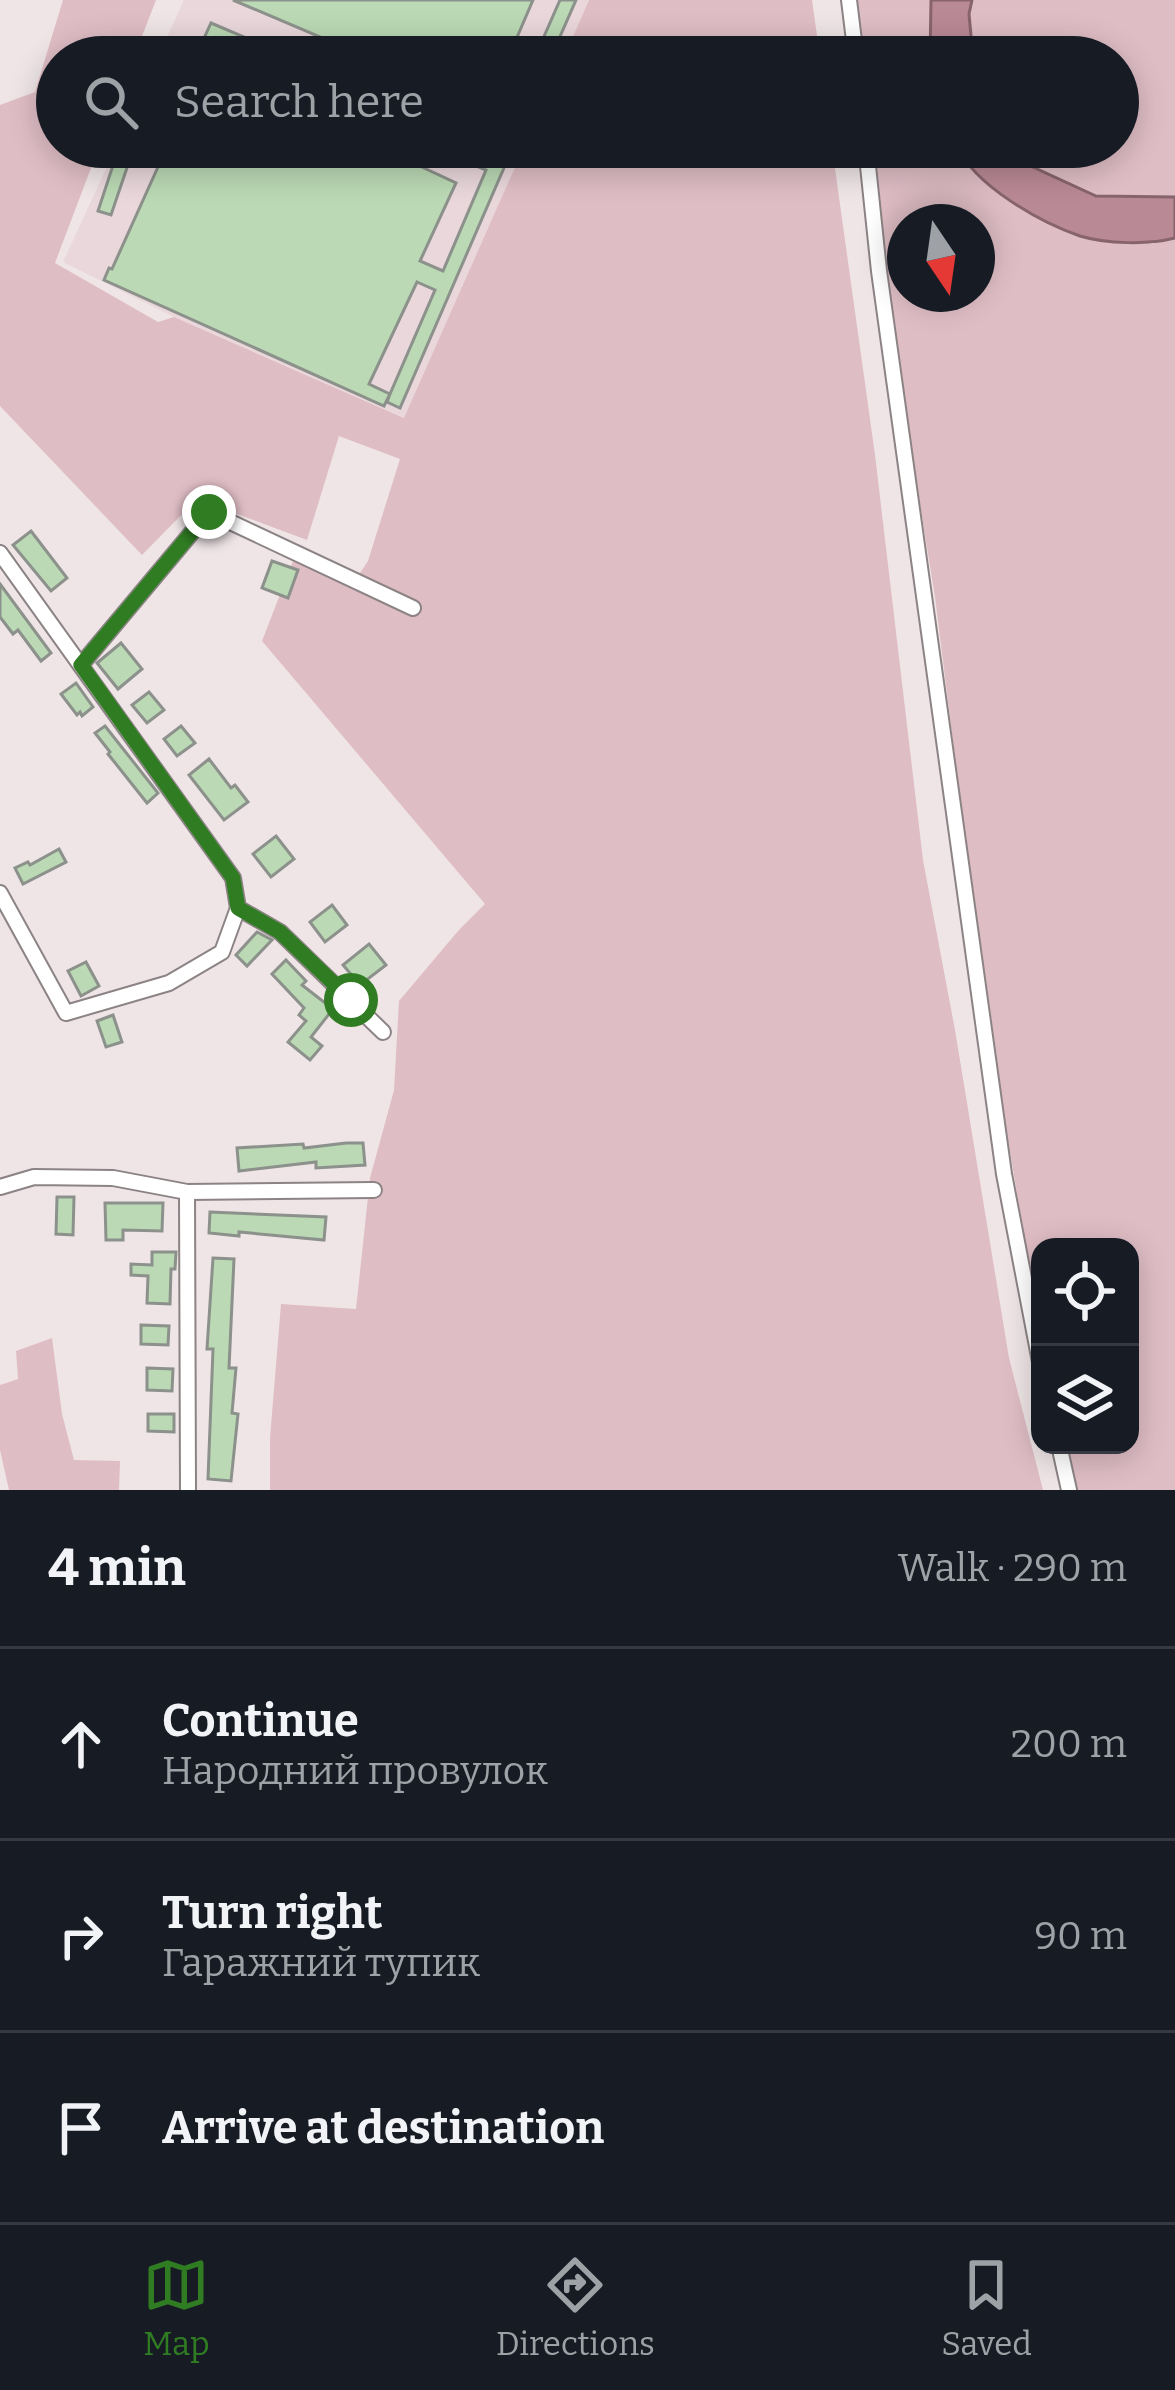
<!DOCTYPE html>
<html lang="en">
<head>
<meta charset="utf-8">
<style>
  :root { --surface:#171b24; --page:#20242c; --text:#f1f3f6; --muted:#9ea1a6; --line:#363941; --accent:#307c23 }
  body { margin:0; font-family:Bitter,serif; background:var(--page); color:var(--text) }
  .controls { position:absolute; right:36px; bottom:36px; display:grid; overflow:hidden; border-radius:24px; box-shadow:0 6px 30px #0003 }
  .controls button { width:108px; height:108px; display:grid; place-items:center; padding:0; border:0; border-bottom:3px solid var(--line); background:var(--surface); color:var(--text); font:60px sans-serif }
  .compass { position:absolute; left:887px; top:204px; width:108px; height:108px; border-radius:50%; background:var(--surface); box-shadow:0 6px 30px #0003; rotate:167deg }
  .stop { position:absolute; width:36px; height:36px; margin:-27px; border:9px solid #307c23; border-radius:50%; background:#fff }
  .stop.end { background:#307c23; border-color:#fff; box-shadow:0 3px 12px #0008 }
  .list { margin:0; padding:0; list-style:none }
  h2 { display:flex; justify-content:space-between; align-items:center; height:156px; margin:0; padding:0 48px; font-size:51px }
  h2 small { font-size:39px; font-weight:400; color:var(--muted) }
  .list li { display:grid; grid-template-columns:78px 1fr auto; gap:36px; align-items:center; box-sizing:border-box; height:192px; padding:0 48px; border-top:3px solid var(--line) }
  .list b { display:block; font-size:45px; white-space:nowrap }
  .list p { margin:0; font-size:39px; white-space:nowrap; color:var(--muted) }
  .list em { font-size:39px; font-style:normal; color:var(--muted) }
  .icon { flex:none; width:66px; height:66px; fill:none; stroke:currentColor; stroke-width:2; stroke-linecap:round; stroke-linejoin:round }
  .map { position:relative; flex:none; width:1175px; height:1490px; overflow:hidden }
  .search { position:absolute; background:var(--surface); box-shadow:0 6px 30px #0003; left:36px; right:36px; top:36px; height:132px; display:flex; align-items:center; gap:30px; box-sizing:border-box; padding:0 42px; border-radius:66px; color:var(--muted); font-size:45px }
  .sheet { height:732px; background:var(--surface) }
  nav { display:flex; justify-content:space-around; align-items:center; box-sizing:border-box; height:168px; border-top:3px solid var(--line); background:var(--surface); font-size:33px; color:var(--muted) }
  nav a { display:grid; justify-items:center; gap:6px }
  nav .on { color:var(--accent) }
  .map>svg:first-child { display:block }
</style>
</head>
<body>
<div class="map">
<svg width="1175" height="1490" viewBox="0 0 1175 1490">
  <rect width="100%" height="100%" fill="#efe5e7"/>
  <g fill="#e9d7db">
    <path d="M184 0H589L564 57H158Z"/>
    <path d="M116 147H524L405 418 174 317 63 262Z"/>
  </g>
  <g fill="#dfbdc5" fill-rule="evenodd">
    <path d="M63 0H156L134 57H57V147H99L55 263 158 322 174 317 404 418 524 147H832L875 455 923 860 955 1030 1009 1358 1043 1490H270V1438L281 1304 356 1309 370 1178 394 1090 399 1001 458 931 485 904 262 641 295 556 354 582 368 561 400 459 339 436 307 540 197 499 142 555 0 406V105L35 92Z"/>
    <path d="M589 0H812L820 57H564Z"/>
    <path d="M855 0H931L930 57H860Z"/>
    <path d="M972 0H1175V197L1096 196 1032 167 1015 147H1118V57H973L969 14Z"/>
    <path d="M870 147H958L965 162 1152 244 1175 238V1490H1074L1064 1445H1130V1247H1040V1332L986 1007 935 597 899 375ZM905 222H977V294H905Z"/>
    <path d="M52 1338 62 1414 74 1460 120 1461 119 1490H9L0 1450V1385L18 1379 16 1351Z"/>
  </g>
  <g fill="#b98995" stroke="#87646d" stroke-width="3">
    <path d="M931 0H972L969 14 973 57H930Z"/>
    <path d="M958 147H1015L1033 167 1096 196 1175 197V238C1149 245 1106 244 1080 236 1041 223 974 185 958 147Z"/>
  </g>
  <g fill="#bad9b4" stroke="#8c918b" stroke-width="3" fill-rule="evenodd">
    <path d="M233 0H533L515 42 518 43 512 57H367Z"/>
    <path d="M560 0H576L551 57H535Z"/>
    <path d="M211 23 291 57H223L200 47Z"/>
    <path d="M119 147H134L111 215 98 211Z"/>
    <path d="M167 147H379L456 183 420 261 443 271 486 170 432 147H513L400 408 387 402 390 394 384 406 104 280 109 268 112 269ZM417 282 435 290 390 394 369 384Z"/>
    <path d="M31 531 67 578 51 591 13 545Z"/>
    <path d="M272 561 298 570 288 598 262 588Z"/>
    <path d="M0 584 51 653 41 661 18 630 13 634 0 617Z"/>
    <path d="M121 643 142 669 118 689 97 663Z"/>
    <path d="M76 683 93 707 82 716 80 712 77 715 61 694Z"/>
    <path d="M149 692 164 710 147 723 132 705Z"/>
    <path d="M105 726 158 793 147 803 108 754 110 752 95 733Z"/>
    <path d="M181 726 195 743 177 756 164 739Z"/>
    <path d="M209 759 231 788 235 785 248 802 224 820 189 775Z"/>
    <path d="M276 836 294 859 271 877 253 854Z"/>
    <path d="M59 849 66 862 23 884 15 868 28 862 30 865Z"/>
    <path d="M332 905 347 925 325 942 310 922Z"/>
    <path d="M257 932 272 940 247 966 236 955Z"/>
    <path d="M369 944 386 965 360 985 343 965Z"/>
    <path d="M286 960 306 981 302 985 333 1009 311 1037 322 1046 310 1060 288 1042 306 1021 299 1015 304 1008 272 974Z"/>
    <path d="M86 962 99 986 81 996 68 971Z"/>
    <path d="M113 1015 122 1042 106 1047 97 1021Z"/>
    <path d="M346 1143H363L365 1165 316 1168V1162L239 1171 237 1148 303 1144 304 1148Z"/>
    <path d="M57 1197H74L73 1235 56 1234Z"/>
    <path d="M105 1203H163L162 1231 123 1230V1240H106Z"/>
    <path d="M210 1212 326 1217 324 1240 239 1232V1236L209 1233Z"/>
    <path d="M152 1252H176L175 1269H171L170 1304 147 1303 148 1276 131 1275V1264L152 1265Z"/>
    <path d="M213 1258 234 1259 229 1368H236L232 1413 238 1414 231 1481 208 1479 213 1349H207Z"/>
    <path d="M141 1325 169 1326 168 1345 141 1344Z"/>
    <path d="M147 1368 173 1369 172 1391 147 1390Z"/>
    <path d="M148 1414H174V1432L148 1431Z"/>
  </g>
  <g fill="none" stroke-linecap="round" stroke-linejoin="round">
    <g stroke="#8c8385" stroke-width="18">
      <g id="minor">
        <path d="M849 0 856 57"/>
        <path d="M866 147 879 271 1004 1174 1040 1362"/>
        <path d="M0 553 233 878 238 908 280 932 383 1032"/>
        <path d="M81 665 209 512 413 608"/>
        <path d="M0 893 66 1013 169 983 222 952 238 908"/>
        <path d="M0 1187 34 1177 113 1178 187 1192 374 1190"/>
        <path d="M187 1192 188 1490"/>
        <path d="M1059 1445 1069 1490"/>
      </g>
    </g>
    <use href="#minor" stroke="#fff" stroke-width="14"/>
  </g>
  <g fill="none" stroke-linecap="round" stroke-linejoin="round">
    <path stroke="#307c23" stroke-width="15" d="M209 512 81 665 233 878 238 908 280 932 351 1000"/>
  </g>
</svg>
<div class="controls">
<button><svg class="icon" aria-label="locate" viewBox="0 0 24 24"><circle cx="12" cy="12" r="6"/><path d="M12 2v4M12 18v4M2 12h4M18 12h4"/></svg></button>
<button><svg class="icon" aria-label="layers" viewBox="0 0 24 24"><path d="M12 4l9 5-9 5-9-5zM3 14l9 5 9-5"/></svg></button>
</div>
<svg class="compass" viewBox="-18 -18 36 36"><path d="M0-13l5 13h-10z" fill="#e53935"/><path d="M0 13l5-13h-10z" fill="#9ea1a6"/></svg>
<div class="stop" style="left:351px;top:1000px"></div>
<div class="stop end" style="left:209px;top:512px"></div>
<div class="search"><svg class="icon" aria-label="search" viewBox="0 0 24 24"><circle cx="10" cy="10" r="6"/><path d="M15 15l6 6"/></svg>Search here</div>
</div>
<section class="sheet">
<h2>4 min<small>Walk · 290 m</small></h2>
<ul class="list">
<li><svg class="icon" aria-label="ahead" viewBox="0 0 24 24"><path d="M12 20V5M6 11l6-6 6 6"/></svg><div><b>Continue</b><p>Народний провулок</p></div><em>200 m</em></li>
<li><svg class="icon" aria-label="right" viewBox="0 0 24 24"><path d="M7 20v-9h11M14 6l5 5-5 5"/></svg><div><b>Turn right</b><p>Гаражний тупик</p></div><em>90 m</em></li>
<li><svg class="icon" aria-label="arrive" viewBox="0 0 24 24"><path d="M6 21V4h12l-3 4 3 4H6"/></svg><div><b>Arrive at destination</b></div></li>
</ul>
</section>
<nav>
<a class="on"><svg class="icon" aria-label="map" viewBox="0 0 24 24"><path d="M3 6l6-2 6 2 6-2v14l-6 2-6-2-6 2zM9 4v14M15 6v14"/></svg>Map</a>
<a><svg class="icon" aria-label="directions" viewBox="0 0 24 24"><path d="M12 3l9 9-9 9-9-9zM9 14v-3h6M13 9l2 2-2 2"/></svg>Directions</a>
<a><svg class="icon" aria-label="saved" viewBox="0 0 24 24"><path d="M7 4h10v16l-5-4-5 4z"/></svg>Saved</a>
</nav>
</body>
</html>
